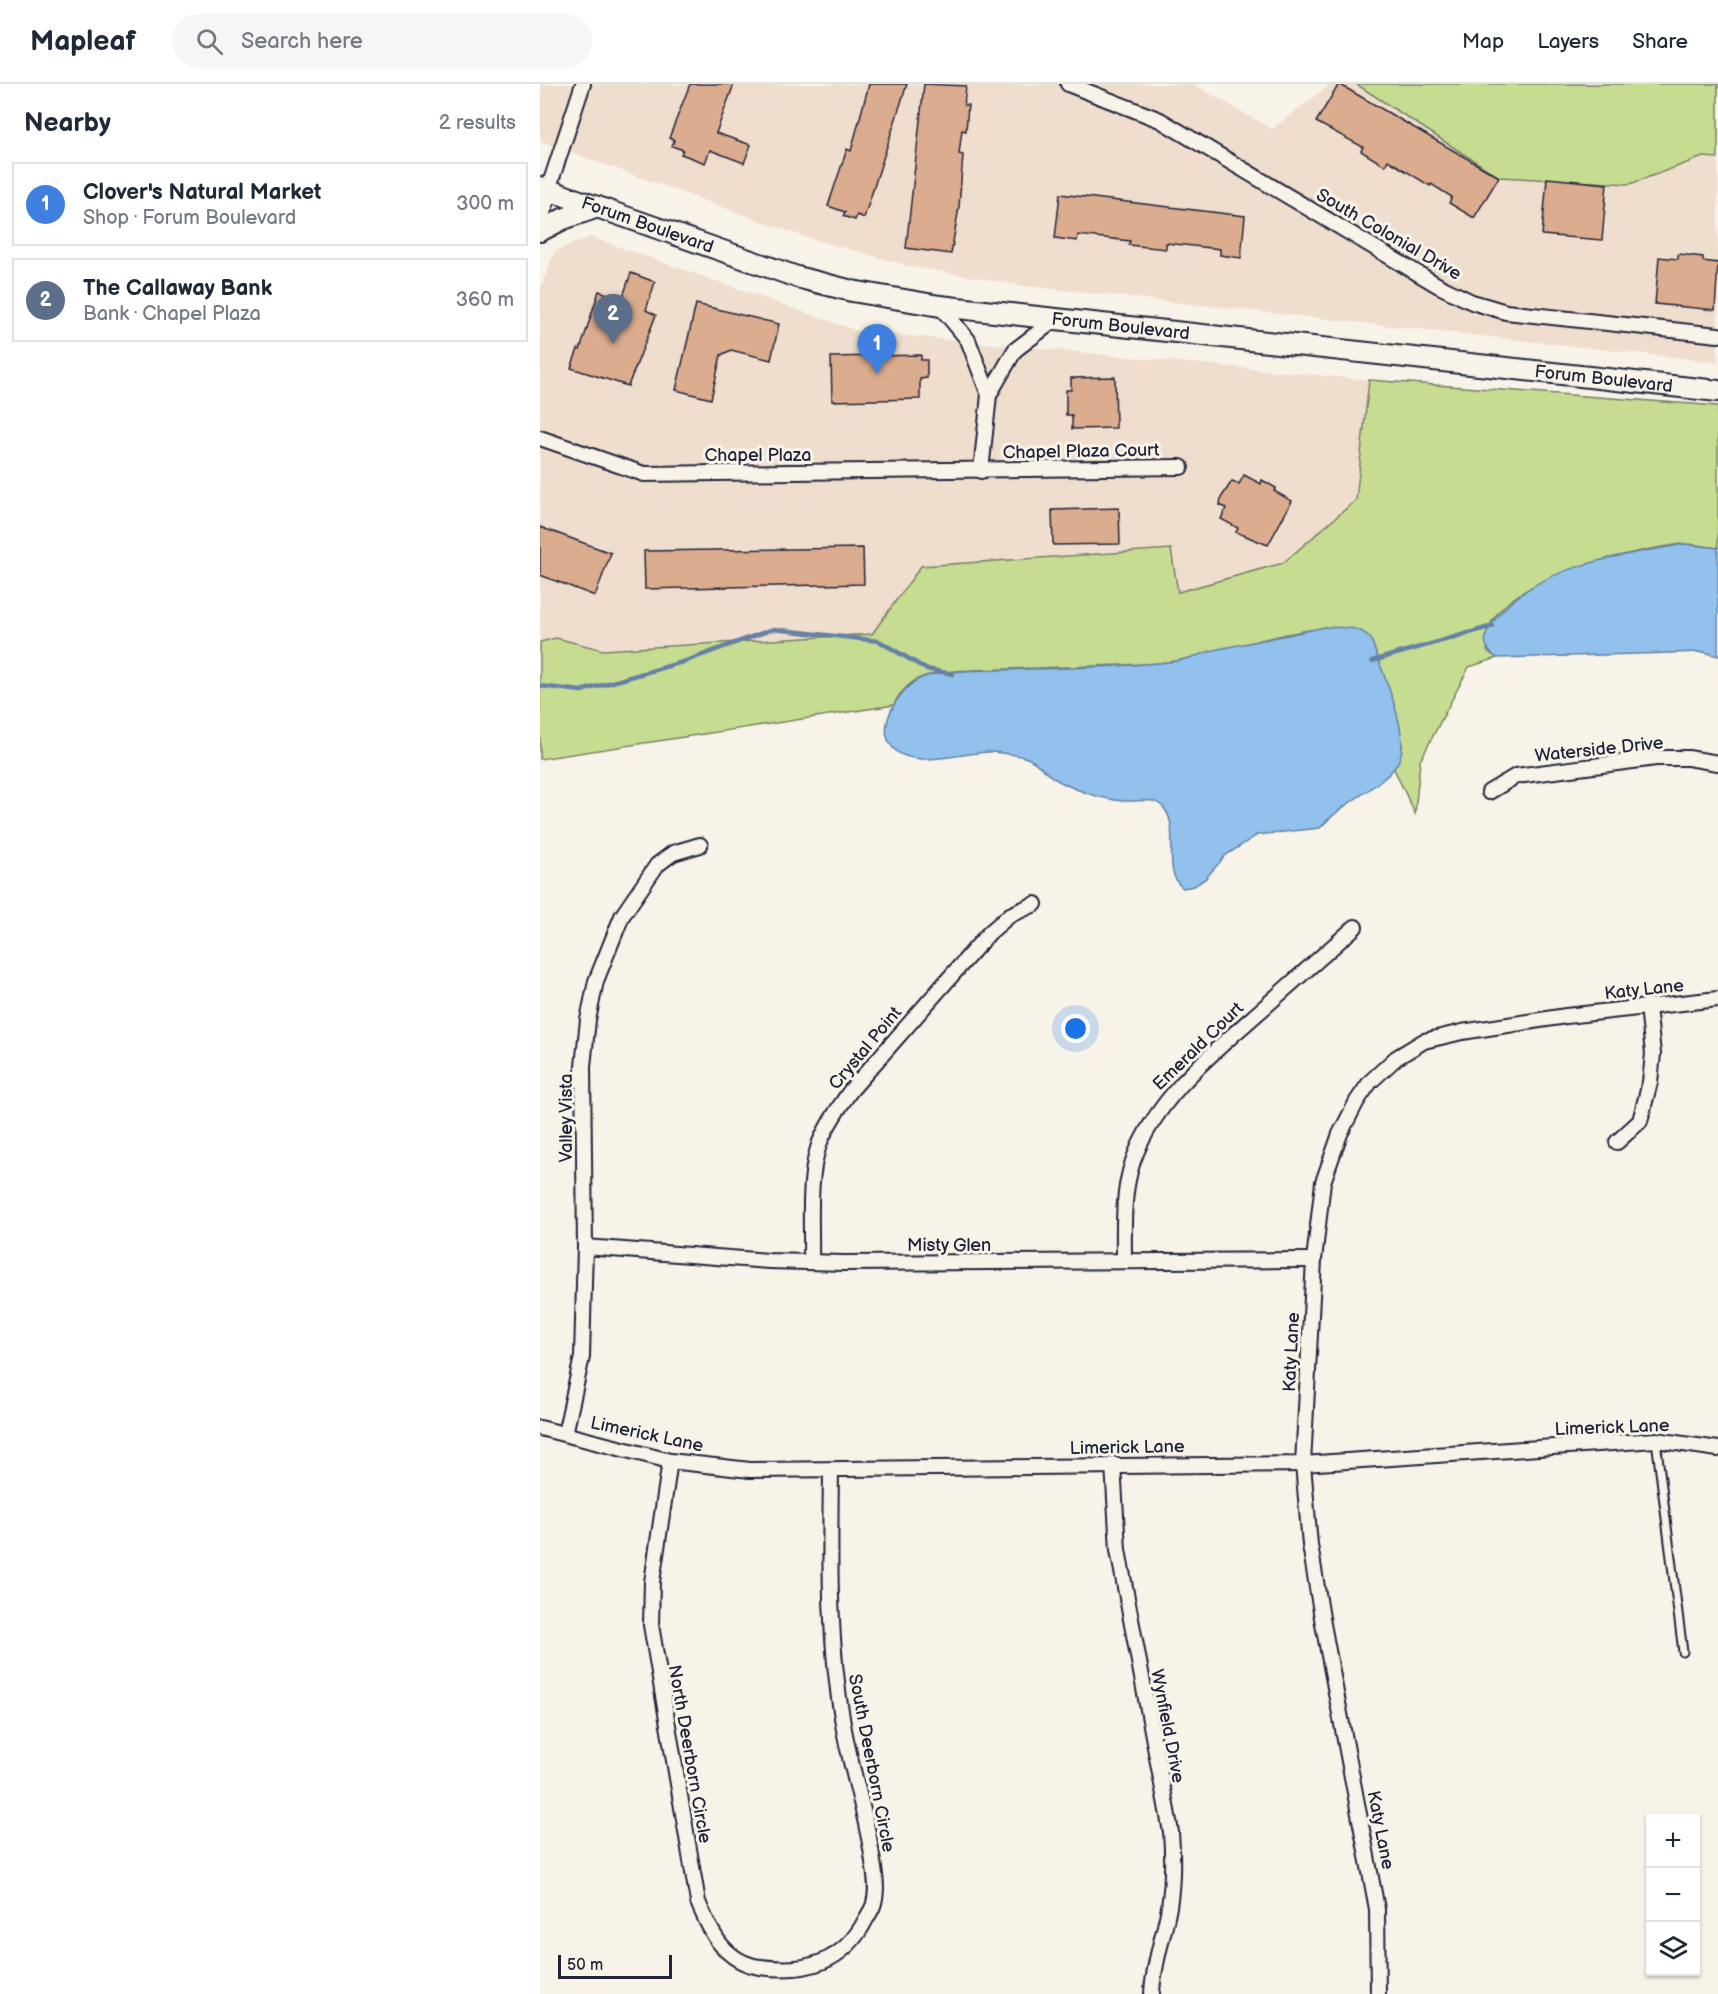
<!DOCTYPE html>
<html lang="en">
<head>
<meta charset="utf-8">
<style>
  :root { --surface:#fff; --page:#f6f6f7; --text:#1f2937; --muted:#747a83; --line:#e0e1e3; --accent:#c8321e }
  body { margin:0; font-family:"Balsamiq Sans",sans-serif; background:var(--page); color:var(--text) }
  .controls { position:absolute; right:18px; bottom:18px; display:grid; overflow:hidden; border-radius:0px; box-shadow:0 2px 4px #0004 }
  .controls button { width:54px; height:54px; display:grid; place-items:center; padding:0; border:0; border-bottom:2px solid var(--line); background:var(--surface); color:var(--text); font:30px sans-serif }
  .scale { position:absolute; left:18px; bottom:15px; width:114px; box-sizing:border-box; padding-left:6px; border:3px solid #22223b; border-top:0; font-size:16px; line-height:21px; white-space:nowrap; color:#22223b; -webkit-text-stroke:4px #f7f3e8; paint-order:stroke }
  .you { position:absolute; left:536px; top:945px; width:21px; height:21px; margin:-15px; border:4px solid #fff; border-radius:50%; background:#1a73e8; box-shadow:0 0 0 9px #1a73e833 }
  .badge { display:grid; place-items:center; width:39px; height:39px; border-radius:50%; background:var(--accent); color:#fff; font-size:20px; font-weight:700 }
  .pin { position:absolute; translate:-50% -50px; filter:drop-shadow(0 2px 3px #0008) }
  .pin::after { content:''; position:absolute; top:32px; width:21px; height:18px; background:inherit; clip-path:polygon(0 0,100% 0,50% 100%) }
  .list { margin:0; padding:0; list-style:none }
  h2 { display:flex; justify-content:space-between; align-items:center; height:78px; margin:0; padding:0 24px; font-size:26px }
  h2 small { font-size:20px; font-weight:400; color:var(--muted) }
  .list li { display:grid; grid-template-columns:39px 1fr auto; gap:18px; align-items:center; box-sizing:border-box; height:84px; margin:0 12px 12px; padding:0 12px; border:2px solid var(--line); border-radius:0px }
  .list b { display:block; font-size:22px; white-space:nowrap }
  .list p { margin:0; font-size:20px; white-space:nowrap; color:var(--muted) }
  .list em { font-size:20px; font-style:normal; color:var(--muted) }
  .icon { flex:none; width:33px; height:33px; fill:none; stroke:currentColor; stroke-width:2; stroke-linecap:round; stroke-linejoin:round }
  .map { position:relative; flex:none; width:1178px; height:1910px; overflow:hidden }
  header { display:flex; align-items:center; gap:36px; box-sizing:border-box; height:84px; padding:0 30px; background:var(--surface); border-bottom:2px solid var(--line) }
  header strong { font-size:28px }
  nav { display:flex; gap:33px; margin-inline-start:auto; font-size:21px }
  .search { width:420px; height:54px; background:var(--page); display:flex; align-items:center; gap:15px; box-sizing:border-box; padding:0 21px; border-radius:33px; color:var(--muted); font-size:22px }
  main { display:flex }
  aside { flex:1; background:var(--surface) }
  .map>svg:first-child { display:block }
</style>
</head>
<body>
<header>
<strong>Mapleaf</strong>
<div class="search"><svg class="icon" aria-label="search" viewBox="0 0 24 24"><circle cx="10" cy="10" r="6"/><path d="M15 15l6 6"/></svg>Search here</div>
<nav><a>Map</a><a>Layers</a><a>Share</a></nav>
</header>
<main>
<aside>
<h2>Nearby<small>2 results</small></h2>
<ul class="list">
<li><span class="badge" style="background:#3f7fe0">1</span><div><b>Clover's Natural Market</b><p>Shop · Forum Boulevard</p></div><em>300 m</em></li>
<li><span class="badge" style="background:#5c6f8a">2</span><div><b>The Callaway Bank</b><p>Bank · Chapel Plaza</p></div><em>360 m</em></li>
</ul>
</aside>
<div class="map">
<svg width="1178" height="1910" viewBox="0 0 1178 1910">
  <rect width="100%" height="100%" fill="#f7f3e8"/>
  <filter id="ink" filterUnits="userSpaceOnUse"><feTurbulence type="fractalNoise" baseFrequency=".0167" numOctaves="2"/><feDisplacementMap in="SourceGraphic" scale="12" xChannelSelector="R" yChannelSelector="G"/><feConvolveMatrix kernelMatrix="1 2 1 2 8 2 1 2 1" color-interpolation-filters="sRGB"/></filter>
  <g filter="url(#ink)">
    <g fill="#efdecd">
      <path d="M0 0H653L732 45 791 0H909L1178 63V278L485 202 369 182 262 152 0 57Z"/>
      <path d="M51 153 318 247 829 296 816 416 743 479 638 508 630 465 381 482 332 550 63 566 16 554 0 558V206L15 167Z"/>
    </g>
    <g fill="#c6dc91" stroke="#747f66" stroke-width="1.5">
      <path d="M816 0H1178V74L1163 73 1090 100 959 93Z"/>
      <path d="M829 296 1178 322V464C1166 463 1153 459 1141 460 1092 467 968 492 949 544 947 550 948 560 947 567L957 574 929 583 880 677 875 730 854 685 862 663 859 640 831 555C803 521 666 576 624 579 571 582 517 583 464 585 441 586 398 585 378 595 368 600 357 612 354 621L0 675V558L16 554 63 566 332 550 381 482 631 465 638 508 743 479 816 416Z"/>
    </g>
    <g fill="#91c1ec" stroke="#6581a5" stroke-width="1.5">
      <path d="M1144 460 1178 464V572L1164 568 957 574C943 564 942 553 952 539 994 480 1078 473 1144 460Z"/>
      <path d="M784 543C801 544 820 541 831 555 841 586 862 630 862 662 862 678 851 690 838 699 818 714 798 724 780 744L717 751 686 771 665 795 654 802 643 804C621 788 640 749 626 727 616 711 600 718 585 717 562 716 531 705 512 693 504 687 496 677 487 674 477 670 462 669 451 668 427 667 374 686 354 665 334 645 358 607 377 596 395 586 441 586 462 586 518 584 574 584 629 578 646 577 662 569 678 565 713 558 749 551 784 543Z"/>
    </g>
    <g fill="none" stroke-linecap="round" stroke-linejoin="round">
      <g stroke="#6581a5" stroke-width="4.5">
        <path d="M832 577 953 542"/>
        <path d="M0 602 41 607 146 577 233 545 339 557 386 585 413 590"/>
      </g>
    </g>
    <g fill="#dbac8d" stroke="#22223b" stroke-width="1.5">
      <path d="M150 0H194L176 49 211 61 204 79 170 66 165 79 141 70 143 66 132 62 134 56 129 54Z"/>
      <path d="M329 0H367L324 134 317 131 315 136 303 132 305 128 288 122 307 65 311 67Z"/>
      <path d="M384 0 426 2 424 21H428L426 47 422 46 419 70 423 71 419 123 411 170 366 164Z"/>
      <path d="M799 0 959 93 934 134 909 119 912 113 891 100 890 102 848 76 845 82 821 67 823 63 776 38Z"/>
      <path d="M1007 94 1067 100 1062 156 1002 151Z"/>
      <path d="M520 110 705 132 701 174 680 171V165L626 159V165L589 161 590 157 538 151 537 157 515 154Z"/>
      <path d="M1138 170 1163 173V177L1178 179 1175 226 1115 220 1119 173 1138 175Z"/>
      <path d="M91 189 115 198 106 226 116 231 88 302 31 284 38 265 40 266 59 207 82 215Z"/>
      <path d="M156 220 239 240 231 276 191 266 181 271 171 315 136 306Z"/>
      <path d="M381 271V276H387V294L380 295V315L292 317 291 273Z"/>
      <path d="M575 293 576 344 532 345V331H526V306H531V294Z"/>
      <path d="M704 391 721 400 722 396 736 404 734 407 752 417 728 461 696 448 698 444 681 435 686 424 680 421 681 414 692 397 699 400Z"/>
      <path d="M579 424 580 460 513 461 512 426Z"/>
      <path d="M0 443 71 469 55 512 0 491Z"/>
      <path d="M323 464 324 500 105 505 104 467Z"/>
    </g>
    <g fill="none" stroke-linecap="round" stroke-linejoin="round">
      <g stroke="#22223b" stroke-width="11">
        <path id="lane" d="M1116 1356 1143 1568"/>
      </g>
      <g stroke="#22223b" stroke-width="18">
        <g id="street">
          <path d="M528 0 620 36 899 202 932 218 966 228 1178 251"/>
          <path d="M8 106 43 0"/>
          <path d="M400 222 428 256 449 311"/>
          <path d="M0 354 104 390 641 383"/>
          <path d="M441 387 449 311 475 266 516 235"/>
          <path d="M949 708 976 692 1116 674H1148L1178 679"/>
          <path d="M1077 1058 1100 1037 1110 998 1113 970 1108 922"/>
          <path d="M45 1163 229 1177 304 1179 774 1176"/>
          <path d="M584 1177C584 1143 582 1110 593 1077 615 1015 671 970 719 928 751 900 783 871 815 843"/>
          <path d="M271 1178C272 1140 267 1094 280 1058 288 1039 299 1023 311 1006L449 849 470 831 495 820"/>
          <path d="M0 1344 130 1377 210 1386 763 1380 1116 1356 1178 1365"/>
          <path d="M25 1350 42 1273 45 1163 43 982 48 936 56 897 82 832 117 781 133 769 160 761"/>
          <path d="M130 1377 112 1498 111 1541 158 1818C170 1847 184 1878 220 1883 266 1889 304 1879 326 1835 329 1830 333 1824 334 1819 338 1806 335 1790 333 1778 327 1731 311 1687 303 1640 288 1554 290 1473 291 1386"/>
          <path d="M573 1380 578 1466 631 1748C633 1774 633 1797 629 1823 624 1852 613 1880 612 1910"/>
          <path d="M838 1910 837 1825 783 1540 770 1461 763 1380 774 1176 783 1098 800 1050 817 1017 830 998 856 974 884 957 922 948 1026 932 1178 915"/>
        </g>
      </g>
      <g stroke="#22223b" stroke-width="24">
        <g id="secondary">
          <path id="s1" d="M0 103 257 193 312 207 400 222 516 235 1178 307"/>
          <path d="M0 128 8 106"/>
          <path d="M0 147 23 135 58 123"/>
        </g>
      </g>
      <use href="#lane" stroke="#f7f3e8" stroke-width="7"/>
      <use href="#street" stroke="#f7f3e8" stroke-width="14"/>
      <use href="#secondary" stroke="#f7f3e8" stroke-width="20"/>
    </g>
  </g>
  <g text-anchor="middle" stroke-width="6" stroke-linejoin="round" paint-order="stroke">
    <g font-size="18" fill="#22223b" stroke="#f7f3e8">
      <text dy="6" stroke="none"><textPath href="#s1" startOffset="114">Forum Boulevard</textPath></text>
      <text transform="translate(849 150) rotate(30)" y="6">South Colonial Drive</text>
      <text dy="6" stroke="none"><textPath href="#s1" startOffset="600">Forum Boulevard</textPath></text>
      <text dy="6" stroke="none"><textPath href="#s1" startOffset="1086">Forum Boulevard</textPath></text>
      <text transform="translate(541 367) rotate(-1)" y="6">Chapel Plaza Court</text>
      <text x="218" y="377">Chapel Plaza</text>
      <text transform="translate(1059 665) rotate(-6)" y="6">Waterside Drive</text>
      <text transform="translate(1104 905) rotate(-6)" y="6">Katy Lane</text>
      <text transform="translate(658 962) rotate(-44)" y="6">Emerald Court</text>
      <text transform="translate(325 964) rotate(-50)" y="6">Crystal Point</text>
      <text transform="translate(26 1034) rotate(-90)" y="6">Valley Vista</text>
      <text x="409" y="1167">Misty Glen</text>
      <text transform="translate(751 1268) rotate(-87)" y="6">Katy Lane</text>
      <text transform="translate(1072 1343) rotate(-2)" y="6">Limerick Lane</text>
      <text transform="translate(107 1350) rotate(12)" y="6">Limerick Lane</text>
      <text transform="translate(587 1363) rotate(-1)" y="6">Limerick Lane</text>
      <text transform="translate(628 1642) rotate(79)" y="6">Wynfield Drive</text>
      <text transform="translate(150 1670) rotate(80)" y="6">North Deerborn Circle</text>
      <text transform="translate(332 1679) rotate(79)" y="6">South Deerborn Circle</text>
      <text transform="translate(841 1746) rotate(79)" y="6">Katy Lane</text>
    </g>
  </g>
</svg>
<div class="controls">
<button>+</button>
<button>−</button>
<button><svg class="icon" aria-label="layers" viewBox="0 0 24 24"><path d="M12 4l9 5-9 5-9-5zM3 14l9 5 9-5"/></svg></button>
</div>
<div class="scale">50 m</div>
<div class="you"></div>
<div class="pin badge" style="left:337px;top:290px;background:#3f7fe0">1</div>
<div class="pin badge" style="left:73px;top:260px;background:#5c6f8a">2</div>
</div>
</main>
</body>
</html>
